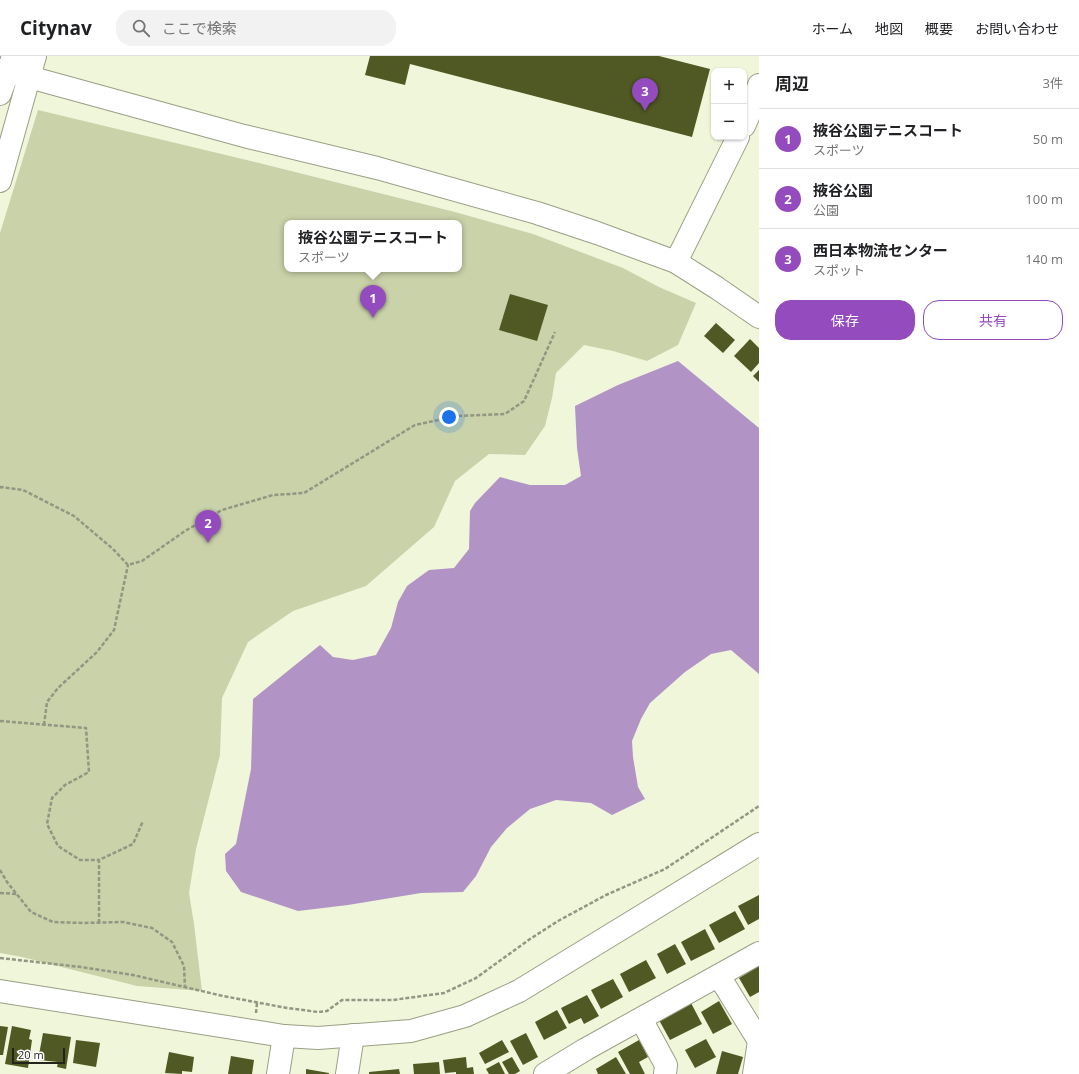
<!DOCTYPE html>
<html lang="ja">
<head>
<meta charset="utf-8">
<style>
  :root { --surface:#fff; --page:#f2f2f2; --text:#202124; --muted:#757577; --line:#e0e0e0; --accent:#934bbe }
  body { margin:0; font-family:"Open Sans","Noto Sans JP",sans-serif; background:var(--page); color:var(--text) }
  .controls { position:absolute; right:12px; top:12px; display:grid; overflow:hidden; border-radius:8px; box-shadow:0 1px 3px #0004 }
  .controls button { width:36px; height:36px; display:grid; place-items:center; padding:0; border:0; border-bottom:1px solid var(--line); background:var(--surface); color:var(--text); font:20px sans-serif }
  .scale { position:absolute; left:12px; bottom:10px; width:53px; box-sizing:border-box; padding-left:4px; border:2px solid #23251b; border-top:0; font-size:11px; line-height:14px; white-space:nowrap; color:#23251b; -webkit-text-stroke:3px #fff; paint-order:stroke }
  .you { position:absolute; left:449px; top:361px; width:14px; height:14px; margin:-10px; border:3px solid #fff; border-radius:50%; background:#1a73e8; box-shadow:0 0 0 6px #1a73e833 }
  .badge { display:grid; place-items:center; width:26px; height:26px; border-radius:50%; background:var(--accent); color:#fff; font-size:13px; font-weight:700 }
  .pin { position:absolute; translate:-50% -33px; filter:drop-shadow(0 1px 2px #0008) }
  .pin::after { content:''; position:absolute; top:21px; width:14px; height:12px; background:inherit; clip-path:polygon(0 0,100% 0,50% 100%) }
  .popup { position:absolute; left:284px; top:164px; width:178px; height:52px; box-sizing:border-box; display:grid; place-content:center; border-radius:8px; background:var(--surface); filter:drop-shadow(0 1px 3px #0005); font-size:13px; white-space:nowrap; color:var(--muted) }
  .popup b { font-size:15px; color:var(--text) }
  .popup::after { content:''; position:absolute; left:50%; top:100%; margin-left:-8px; border:8px solid transparent; border-top-color:var(--surface) }
  .list { margin:0; padding:0; list-style:none }
  h2 { display:flex; justify-content:space-between; align-items:center; height:52px; margin:0; padding:0 16px; font-size:17px }
  h2 small { font-size:13px; font-weight:400; color:var(--muted) }
  .list li { display:grid; grid-template-columns:26px 1fr auto; gap:12px; align-items:center; box-sizing:border-box; height:60px; padding:0 16px; border-top:1px solid var(--line) }
  .list b { display:block; font-size:15px; white-space:nowrap }
  .list p { margin:0; font-size:13px; white-space:nowrap; color:var(--muted) }
  .list em { font-size:13px; font-style:normal; color:var(--muted) }
  .actions { display:flex; gap:8px; padding:12px 16px }
  .actions a { flex:1; padding:9px 0; border:1px solid var(--accent); border-radius:16px; text-align:center; font-size:14px; color:var(--accent) }
  .actions .main { background:var(--accent); color:#fff }
  .icon { flex:none; width:22px; height:22px; fill:none; stroke:currentColor; stroke-width:2; stroke-linecap:round; stroke-linejoin:round }
  .map { position:relative; flex:none; width:759px; height:1018px; overflow:hidden }
  header { display:flex; align-items:center; gap:24px; box-sizing:border-box; height:56px; padding:0 20px; background:var(--surface); border-bottom:1px solid var(--line) }
  header strong { font-size:19px }
  nav { display:flex; gap:22px; margin-inline-start:auto; font-size:14px }
  .search { width:280px; height:36px; background:var(--page); display:flex; align-items:center; gap:10px; box-sizing:border-box; padding:0 14px; border-radius:16px; color:var(--muted); font-size:15px }
  main { display:flex }
  aside { flex:1; background:var(--surface) }
  .map>svg:first-child { display:block }
</style>
</head>
<body>
<header>
<strong>Citynav</strong>
<div class="search"><svg class="icon" aria-label="search" viewBox="0 0 24 24"><circle cx="10" cy="10" r="6"/><path d="M15 15l6 6"/></svg>ここで検索</div>
<nav><a>ホーム</a><a>地図</a><a>概要</a><a>お問い合わせ</a></nav>
</header>
<main>
<div class="map">
<svg width="759" height="1018" viewBox="0 0 759 1018">
  <rect width="100%" height="100%" fill="#f0f6da"/>
  <path fill="#cad2a9" fill-rule="evenodd" d="M38 54 255 106 455 156 533 178 623 212 659 231 696 247 678 289 647 305 613 295 584 289 556 317 552 342 545 370 525 399 489 398 455 425 434 471 366 530 293 555 248 586 222 642 220 699 196 793 189 837 194 868 202 935 137 930 22 901 0 897V177ZM287 167H459V213H287Z"/>
  <path fill="#b194c5" d="M678 305 759 372V618L731 594 711 598 685 616 650 647 641 663 632 685 633 701 638 731 645 743 612 759 591 747 556 744 530 753 507 772 491 791 476 820 463 836 421 837 348 849 298 855 241 836 226 815 225 798 236 788 251 713 253 643 320 589 333 601 353 604 376 599 391 572 398 546 407 530 429 514 454 512 469 493 470 455 475 447 500 421 530 429H565L581 420 577 392 575 350 618 329Z"/>
  <g fill="#505923">
    <path d="M370 0H659L710 13 692 81 410 8 405 29 365 19Z"/>
    <path d="M510 238 548 249 537 285 499 274Z"/>
    <path d="M716 267 735 284 723 297 704 280Z"/>
    <path d="M750 283 759 292V307L751 316 734 300Z"/>
    <path d="M759 314V326L753 320Z"/>
    <path d="M759 839V863L748 869 738 850Z"/>
    <path d="M735 855 745 873 719 887 709 869Z"/>
    <path d="M705 873 715 893 691 905 681 886Z"/>
    <path d="M675 888 686 908 667 918 657 898Z"/>
    <path d="M646 904 656 922 629 936 620 918Z"/>
    <path d="M759 910V936L750 941 739 922Z"/>
    <path d="M613 923 623 941 601 953 591 934Z"/>
    <path d="M587 939 599 960 584 968 581 962 569 968 561 952Z"/>
    <path d="M719 945 732 968 713 978 701 956Z"/>
    <path d="M691 947 702 968 670 984 659 964Z"/>
    <path d="M557 954 567 972 544 984 535 966Z"/>
    <path d="M0 970 8 971 3 999H0Z"/>
    <path d="M12 970 31 974 29 983 32 984 28 1012 5 1008Z"/>
    <path d="M43 977 71 981 66 1013 57 1011 58 1006 38 1004Z"/>
    <path d="M526 977 538 1001 523 1009 510 985Z"/>
    <path d="M706 983 716 1001 695 1012 685 994Z"/>
    <path d="M76 984 100 987 96 1011 73 1007Z"/>
    <path d="M502 984 509 996 485 1008 479 997Z"/>
    <path d="M639 984 648 1001 639 1006 645 1018H630L618 996Z"/>
    <path d="M722 995 743 1001 738 1018H716Z"/>
    <path d="M169 996 194 1001 192 1016 182 1015V1018L165 1017Z"/>
    <path d="M231 1000 254 1004 252 1018H228Z"/>
    <path d="M466 1001 467 1012 473 1011 474 1018H456V1016L445 1017 443 1004Z"/>
    <path d="M512 1001 520 1015 515 1018H509L502 1006Z"/>
    <path d="M616 1001 626 1018H598L596 1013Z"/>
    <path d="M439 1006 440 1018H414L413 1008Z"/>
    <path d="M499 1006 505 1018H489L486 1013Z"/>
    <path d="M306 1013 329 1017V1018H306Z"/>
    <path d="M399 1013 400 1018H369V1016Z"/>
  </g>
  <g fill="none" stroke-linecap="round" stroke-linejoin="round">
    <g stroke="#9a9f85" stroke-width="24">
      <g id="minor">
        <path d="M0 14 29 21 244 80 377 112 537 157 597 177 676 206 717 232 759 261"/>
        <path d="M0 38 8 16 13 0"/>
        <path d="M744 70 748 61 759 29"/>
        <path d="M0 125 35 0"/>
        <path d="M676 206 738 81"/>
        <path d="M719 920 759 985 754 1018"/>
        <path d="M0 935 284 980 318 982 411 975 465 960 519 935 632 866 759 788"/>
        <path d="M641 963 666 1009 665 1018"/>
        <path d="M278 1018 284 980"/>
        <path d="M347 1018 353 979"/>
        <path d="M545 1018 586 993 759 897"/>
      </g>
    </g>
    <g stroke="#929682" stroke-width="2.5" stroke-dasharray="4 2" stroke-linecap="butt">
      <path d="M0 432 1 431 23 434 74 460 113 493 128 509 142 505 185 475 222 454 273 439 304 437 415 369 457 360 505 358 524 345 555 276"/>
      <path d="M0 665 86 672 89 716 65 729 52 742 47 768 58 790 80 804H99"/>
      <path d="M44 669 47 646 58 632 97 596 114 574 128 509"/>
      <path d="M0 814 7 826 31 856 53 866 83 867 123 866 152 872 172 886 184 910 185 932"/>
      <path d="M0 837 17 838"/>
      <path d="M99 867V804L133 788 143 765"/>
      <path d="M0 902 81 911 133 919 223 940 287 952 318 956 327 955 342 944H393L444 937 476 922 530 883 558 865 606 839 665 813 759 750"/>
      <path d="M256 957 257 947"/>
    </g>
    <use href="#minor" stroke="#fff" stroke-width="22"/>
  </g>
</svg>
<div class="controls">
<button>+</button>
<button>−</button>
</div>
<div class="scale">20 m</div>
<div class="you"></div>
<div class="pin badge" style="left:373px;top:262px">1</div>
<div class="popup"><b>掖谷公園テニスコート</b>スポーツ</div>
<div class="pin badge" style="left:208px;top:487px">2</div>
<div class="pin badge" style="left:645px;top:55px">3</div>
</div>
<aside>
<h2>周辺<small>3件</small></h2>
<ul class="list">
<li><span class="badge">1</span><div><b>掖谷公園テニスコート</b><p>スポーツ</p></div><em>50 m</em></li>
<li><span class="badge">2</span><div><b>掖谷公園</b><p>公園</p></div><em>100 m</em></li>
<li><span class="badge">3</span><div><b>西日本物流センター</b><p>スポット</p></div><em>140 m</em></li>
</ul>
<div class="actions"><a class="main">保存</a><a>共有</a></div>
</aside>
</main>
</body>
</html>
